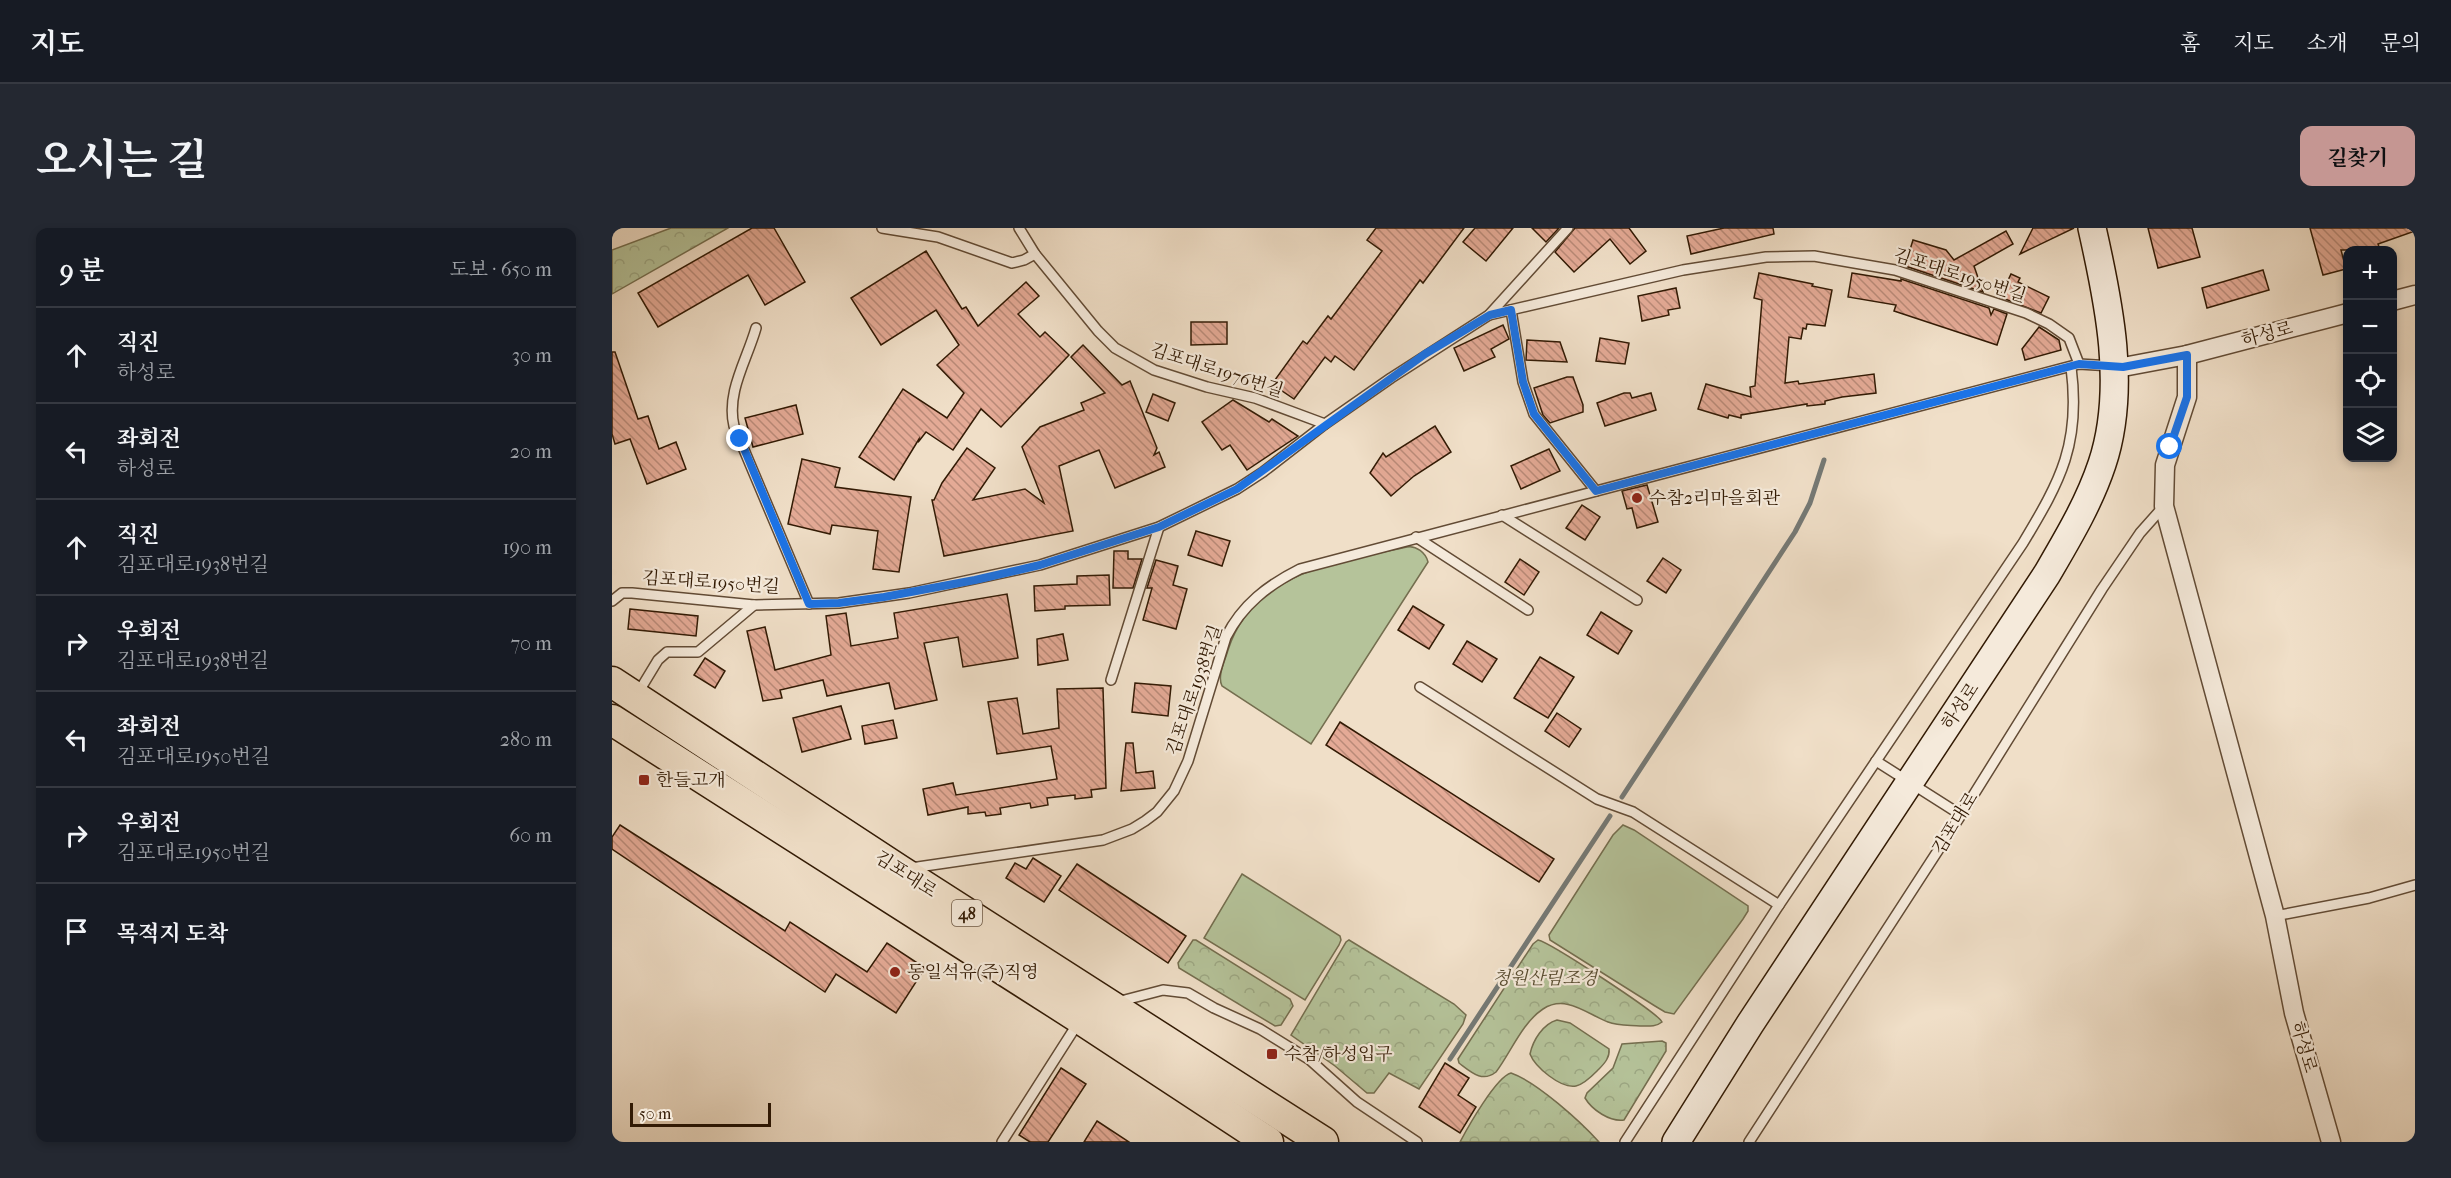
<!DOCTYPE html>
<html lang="ko">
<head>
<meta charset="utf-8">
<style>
  :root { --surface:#171b24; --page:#242831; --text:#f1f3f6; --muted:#9ea1a6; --line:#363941; --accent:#c59692 }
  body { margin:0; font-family:"IM FELL French Canon","Noto Serif KR",serif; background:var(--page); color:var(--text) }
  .controls { position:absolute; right:18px; top:18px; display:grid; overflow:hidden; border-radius:12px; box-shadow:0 3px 9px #0003 }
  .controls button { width:54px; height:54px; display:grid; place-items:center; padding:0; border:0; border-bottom:2px solid var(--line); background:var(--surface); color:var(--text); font:30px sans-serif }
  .scale { position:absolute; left:18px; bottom:15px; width:141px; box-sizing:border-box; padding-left:6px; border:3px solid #321a04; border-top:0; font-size:16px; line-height:21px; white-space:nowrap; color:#321a04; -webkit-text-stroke:4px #f5eadb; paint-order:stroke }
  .stop { position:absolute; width:18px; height:18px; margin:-14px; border:4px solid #1a73e8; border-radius:50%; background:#fff }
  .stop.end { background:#1a73e8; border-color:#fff; box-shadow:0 2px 6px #0008 }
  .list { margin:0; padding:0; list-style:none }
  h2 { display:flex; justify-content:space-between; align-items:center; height:78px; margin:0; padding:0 24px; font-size:26px }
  h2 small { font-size:20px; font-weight:400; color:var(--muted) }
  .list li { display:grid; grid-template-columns:39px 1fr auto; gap:18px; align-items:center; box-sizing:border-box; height:96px; padding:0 24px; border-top:2px solid var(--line) }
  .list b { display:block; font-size:22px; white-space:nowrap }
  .list p { margin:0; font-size:20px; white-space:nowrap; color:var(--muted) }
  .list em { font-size:20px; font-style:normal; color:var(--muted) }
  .icon { flex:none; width:33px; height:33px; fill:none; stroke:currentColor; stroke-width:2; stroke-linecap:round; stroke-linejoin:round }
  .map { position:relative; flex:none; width:1803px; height:914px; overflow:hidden; border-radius:12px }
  header { display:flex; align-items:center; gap:36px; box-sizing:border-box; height:84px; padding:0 30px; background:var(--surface); border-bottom:2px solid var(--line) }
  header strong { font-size:28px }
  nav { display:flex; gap:33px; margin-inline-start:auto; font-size:21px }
  .intro { display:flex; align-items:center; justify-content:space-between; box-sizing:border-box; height:144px; padding:0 36px }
  h1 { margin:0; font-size:42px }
  .button { padding:15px 27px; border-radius:12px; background:var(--accent); color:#111; font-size:21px; font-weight:700 }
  main { display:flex; gap:36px; padding:0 36px }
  aside { flex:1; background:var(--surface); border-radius:12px; box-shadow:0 3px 9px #0003 }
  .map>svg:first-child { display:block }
</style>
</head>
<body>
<header>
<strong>지도</strong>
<nav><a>홈</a><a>지도</a><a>소개</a><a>문의</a></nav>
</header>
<div class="intro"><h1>오시는 길</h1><a class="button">길찾기</a></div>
<main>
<aside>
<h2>9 분<small>도보 · 650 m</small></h2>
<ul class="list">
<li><svg class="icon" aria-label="ahead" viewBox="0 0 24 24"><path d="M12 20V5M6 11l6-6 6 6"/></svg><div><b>직진</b><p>하성로</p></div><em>30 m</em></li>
<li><svg class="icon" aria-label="left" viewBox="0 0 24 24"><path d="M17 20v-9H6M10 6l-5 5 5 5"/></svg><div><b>좌회전</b><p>하성로</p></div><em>20 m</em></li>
<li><svg class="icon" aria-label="ahead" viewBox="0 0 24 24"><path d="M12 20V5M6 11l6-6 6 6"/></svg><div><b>직진</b><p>김포대로1938번길</p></div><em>190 m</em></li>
<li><svg class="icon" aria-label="right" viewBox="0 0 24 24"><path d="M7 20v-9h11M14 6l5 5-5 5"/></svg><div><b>우회전</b><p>김포대로1938번길</p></div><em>70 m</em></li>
<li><svg class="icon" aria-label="left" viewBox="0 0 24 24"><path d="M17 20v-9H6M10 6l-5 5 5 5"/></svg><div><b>좌회전</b><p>김포대로1950번길</p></div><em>280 m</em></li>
<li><svg class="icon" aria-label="right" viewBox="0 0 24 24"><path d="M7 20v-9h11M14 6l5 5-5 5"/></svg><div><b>우회전</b><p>김포대로1950번길</p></div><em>60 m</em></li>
<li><svg class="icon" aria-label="arrive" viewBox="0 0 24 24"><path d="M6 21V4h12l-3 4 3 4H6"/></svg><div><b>목적지 도착</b></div></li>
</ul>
</aside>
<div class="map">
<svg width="1803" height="914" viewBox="0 0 1803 914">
  <defs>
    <pattern id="forest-crowns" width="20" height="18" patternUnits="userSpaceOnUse" patternTransform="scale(1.5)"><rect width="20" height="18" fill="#b5c39a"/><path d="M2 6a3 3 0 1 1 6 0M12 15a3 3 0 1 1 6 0" fill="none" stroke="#9ca783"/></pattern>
    <pattern id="building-back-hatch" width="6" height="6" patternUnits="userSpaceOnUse" patternTransform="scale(1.5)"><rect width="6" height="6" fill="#e4aa96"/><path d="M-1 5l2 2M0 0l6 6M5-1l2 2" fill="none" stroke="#b98a78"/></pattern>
  </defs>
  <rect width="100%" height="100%" fill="#f0dfc8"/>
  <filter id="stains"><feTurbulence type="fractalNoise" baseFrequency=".00333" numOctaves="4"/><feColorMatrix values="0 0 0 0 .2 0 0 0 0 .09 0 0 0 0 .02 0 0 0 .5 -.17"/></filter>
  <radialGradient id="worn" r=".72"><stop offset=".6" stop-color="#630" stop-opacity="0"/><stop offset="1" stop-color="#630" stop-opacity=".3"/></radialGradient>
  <g fill="#b5c39a" stroke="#746e4f" stroke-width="1.5">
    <path d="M795 319C804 317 814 325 816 334L699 516 610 458C605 448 613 433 616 422 641 344 725 334 795 319Z"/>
    <path d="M1011 597 1022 602 1136 678V683L1131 691 1062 786 1053 784 1043 778 938 712 937 707 1001 607Z"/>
    <path d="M630 646 728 708 729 712 727 717 693 772 592 710Z"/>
  </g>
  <g fill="url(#forest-crowns)" stroke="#746e4f" stroke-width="1.5">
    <path d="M59 0H116L0 66V22Z"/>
    <path d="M581 712H584L678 771 681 778 669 797 663 798 567 740 566 735Z"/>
    <path d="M737 712 842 776 854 787 851 796 807 861 777 845 762 865H755L723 838 679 807 734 714Z"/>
    <path d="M926 712C939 715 1046 785 1050 794 1044 799 1036 798 1028 798 1018 797 1006 798 996 794 975 786 954 766 931 781 910 795 899 824 884 844 870 855 859 844 847 835L846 831 921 716Z"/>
    <path d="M945 792 958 795 997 821C998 829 993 835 987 841 981 847 973 856 964 858 949 861 923 839 918 826 921 812 931 796 945 792Z"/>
    <path d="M1050 813 1054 815V823L1012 892C998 894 980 882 973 870L975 865 1001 840 1010 816Z"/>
    <path d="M899 845C925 854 969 894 987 914H848C856 899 884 849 899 845Z"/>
  </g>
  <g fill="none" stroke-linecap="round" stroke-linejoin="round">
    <g stroke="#757975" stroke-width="5">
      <path d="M1010 569 1183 304 1198 275 1212 232"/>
      <path d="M838 831 998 588"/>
    </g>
  </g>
  <g fill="url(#building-back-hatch)" stroke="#321a04" stroke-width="1.5">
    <path d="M140 0H162L193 54 153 77 136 47 46 99 26 65Z"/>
    <path d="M764 0H852L811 55 808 52 742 142 723 128 719 134 713 129 682 171 660 156 691 113 695 116 716 88 719 91 770 23 755 12Z"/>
    <path d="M863 0H901L874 33 851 14Z"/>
    <path d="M920 0H947L934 14Z"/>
    <path d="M963 0H1017L1034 23 1018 36 998 11 962 44 943 24Z"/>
    <path d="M1112 0H1161L1162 6 1079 26 1075 8Z"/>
    <path d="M1421 0H1462L1408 26Z"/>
    <path d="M1536 0H1580L1588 29 1546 40Z"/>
    <path d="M1698 0H1803V3L1766 16 1767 19 1757 22H1729L1734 41 1711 47Z"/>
    <path d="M1394 3 1401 16 1362 38 1371 64 1293 38 1301 12 1334 22 1342 32Z"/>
    <path d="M314 23 350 81 354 79 366 98 414 54 427 68 406 86 428 109 433 104 457 127 389 199 369 181 341 222 314 204 307 213V211L282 252 247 229 291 161 335 190 352 165 325 137 347 117 324 82 269 117 239 70Z"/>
    <path d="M1651 42 1657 62 1595 80 1590 60Z"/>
    <path d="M1147 45 1201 56 1200 58 1220 62 1213 98 1195 96 1194 101 1191 100 1189 111 1177 109 1173 155 1186 153 1187 156 1262 146 1264 165 1230 169 1213 173V176L1195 178V176L1129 187V190L1117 187 1116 190 1086 181 1094 156 1139 169 1138 159 1143 158 1150 72 1142 70Z"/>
    <path d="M1240 45 1289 53V51L1377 80 1379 87 1382 81 1395 86 1385 117 1282 83 1284 77 1236 69Z"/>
    <path d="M1399 46 1408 50 1406 54 1437 69 1429 85 1388 69Z"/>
    <path d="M1064 60 1068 80 1056 82 1057 87 1030 93 1026 68Z"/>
    <path d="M579 94H615V116L579 117Z"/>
    <path d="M891 97 897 111 879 121 883 129 852 143 842 120Z"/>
    <path d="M1427 99 1447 112 1449 122 1413 132 1410 121Z"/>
    <path d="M988 110 1017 115 1013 136 984 133Z"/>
    <path d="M915 112 948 114 955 134 914 132Z"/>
    <path d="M471 117 510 157 518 153 545 220 542 227 547 224 553 239 503 260 487 222 447 238 461 303 332 328 320 272H322L330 255 355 220 383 240 361 272 413 261 432 275 410 219 428 199 472 182 469 175 493 165 459 129Z"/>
    <path d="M0 124H3L26 191 36 188 47 221 64 214 74 241 35 256 18 211 3 216 0 206Z"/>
    <path d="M955 149H961L971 177V184L938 195 931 187 922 160Z"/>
    <path d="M1012 165H1018L1020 170 1039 165 1044 182 993 198 985 175Z"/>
    <path d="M541 166 563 175 556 193 534 184Z"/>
    <path d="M621 172 657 194 660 191 686 208 635 242 618 217 610 222 590 194Z"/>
    <path d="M184 177 191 206 141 219 133 190Z"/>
    <path d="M823 198 839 224 802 248 779 268 758 245 771 225 774 229Z"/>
    <path d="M937 221 948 243 909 261 899 238Z"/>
    <path d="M190 231 228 240 223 259 299 269 287 344 261 341 266 303 220 297 218 306 176 296Z"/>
    <path d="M1035 257 1046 294 1025 300 1020 280 1015 281 1010 263Z"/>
    <path d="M970 277 988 289 973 312 954 300Z"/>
    <path d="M584 303 618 313 610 338 576 327Z"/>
    <path d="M502 323H516V331H530L521 360H501Z"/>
    <path d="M1051 330 1069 342 1054 365 1035 353Z"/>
    <path d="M908 331 927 344 912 367 893 354Z"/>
    <path d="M544 332 566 338 561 357 575 361 564 401 531 392 540 360H535Z"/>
    <path d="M497 347 498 377 453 378V381L423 383 422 358 465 356V348Z"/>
    <path d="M395 366 406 430 351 439 346 409 312 415 325 472 283 481 277 455 215 468 211 452 168 462 170 470 151 473 135 403 153 399 163 442 219 427 214 388 234 385 239 418 286 410 282 385Z"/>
    <path d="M801 378 832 397 817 421 786 402Z"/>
    <path d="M18 381 86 388 84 408 16 401Z"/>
    <path d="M989 384 1020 403 1006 426 975 407Z"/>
    <path d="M451 406 456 432 426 437 425 411Z"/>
    <path d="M855 413 885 431 870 454 841 436Z"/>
    <path d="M928 429 962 449 936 490 902 470Z"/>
    <path d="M93 430 113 443 103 460 82 447Z"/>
    <path d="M523 455 559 458 556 488 520 484Z"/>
    <path d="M491 460 494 560 479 562 480 569 463 571V567L435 570 436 577 419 580 418 575 388 580 389 586 374 588 373 584 356 586V579L316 587 311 561 341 555 344 567 445 551 439 518 385 526 376 474 405 470 411 506 447 500 445 461Z"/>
    <path d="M229 478 239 511 190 524 181 490Z"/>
    <path d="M945 485 969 501 957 519 933 503Z"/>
    <path d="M281 492 285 510 253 516 250 498Z"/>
    <path d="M728 494 942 631 927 654 714 517Z"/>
    <path d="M514 515H521L524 545 541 543 543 560 509 563Z"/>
    <path d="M8 597 173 703 178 694 255 744 275 715 313 740 284 785 224 746 213 764 0 621V609Z"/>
    <path d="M421 630 449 648 432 674 394 650 403 635 414 641Z"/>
    <path d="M465 636 574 708 556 735 447 662Z"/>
    <path d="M833 835 857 850 846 867 864 879 848 905 807 879Z"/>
    <path d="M449 840 474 856 436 914H418L407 907Z"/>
    <path d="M485 893 517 914H472Z"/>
  </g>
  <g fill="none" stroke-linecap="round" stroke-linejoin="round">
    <g stroke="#624b35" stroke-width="12">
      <g id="lane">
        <path d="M270 0 326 9 400 35 412 32 423 26"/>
        <path d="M407 0 423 26 486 103 503 120 542 142 595 159 643 170 713 196"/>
        <path d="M899 82 911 154 922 186 984 263"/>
        <path d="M877 87 1071 42 1154 29 1202 28 1283 42 1414 85 1437 96 1457 110 1467 136"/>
        <path d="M144 100C135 132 114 164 122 198L197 376"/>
        <path d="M890 287 1025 372"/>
        <path d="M804 309 916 382"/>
        <path d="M0 373 10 365H20L142 377 227 375 297 365 428 337 547 299 625 261 651 244 713 196 779 150 877 87 956 0"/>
        <path d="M499 452 547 299"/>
        <path d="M808 459 985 571 1021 584 1167 677"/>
        <path d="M26 465 46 432 55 424H86L142 377"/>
        <path d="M1264 533 1349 587"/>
        <path d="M299 640 491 612 520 601 533 593 545 584 562 563 576 533 614 409C630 377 656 357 688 341L1467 136 1500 138"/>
        <path d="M1663 688 1757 670 1803 657"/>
        <path d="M505 774 551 762 576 765 602 780 648 801 698 832 745 874 805 914"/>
        <path d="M390 914 466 795"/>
        <path d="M1013 914 1167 677 1411 315C1449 252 1469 215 1459 139"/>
        <path d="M1137 914 1349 587 1490 361 1528 305 1552 278"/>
      </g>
    </g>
    <g stroke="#624b35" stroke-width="21">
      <g id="street">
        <path d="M1780 73 1803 67"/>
        <path d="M1575 127 1736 85"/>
        <path d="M1511 139 1575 127V169L1553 237 1552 278 1663 688 1682 785 1719 914"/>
      </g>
    </g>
    <g stroke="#321a04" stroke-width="30">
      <path id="secondary" d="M1064 914 1138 796 1435 346C1456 310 1477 275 1490 236 1515 161 1497 75 1480 0"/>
    </g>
    <g stroke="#321a04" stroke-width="33">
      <g id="primary">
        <path d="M0 454 287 642 711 914"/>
        <path d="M0 492 469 791 656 914"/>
      </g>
    </g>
    <use href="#lane" stroke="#f5eadb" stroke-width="9"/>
    <use href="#street" stroke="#f5eadb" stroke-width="18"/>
    <use href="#secondary" stroke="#f5eadb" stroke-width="27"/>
    <use href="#primary" stroke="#f0dfc8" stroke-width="30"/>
  </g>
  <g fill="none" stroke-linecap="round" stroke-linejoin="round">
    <path stroke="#1a73e8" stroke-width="8" d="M128 211 197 376 227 375 272 369 363 352 428 337 547 299 625 261 813 126 878 87 899 82 911 154 922 186 984 263 1467 136 1511 139 1575 127V169L1558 219"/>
  </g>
  <g fill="#8f2418" stroke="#f5eadb" stroke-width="2">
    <circle cx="1025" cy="270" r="6"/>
    <rect x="26" y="546" width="12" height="12" rx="3"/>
    <circle cx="283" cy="744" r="6"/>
    <rect x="654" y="820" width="12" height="12" rx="3"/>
  </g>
  <g text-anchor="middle" stroke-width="4.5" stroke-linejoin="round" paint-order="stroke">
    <rect fill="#f5eadb" stroke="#6c5844" stroke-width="1.5" x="340" y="672" width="30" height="26" rx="4.5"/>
    <g font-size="16" font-weight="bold" fill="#321a04">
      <text x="355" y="691">48</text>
    </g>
    <g font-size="18" fill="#321a04" stroke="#f5eadb">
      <text transform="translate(1348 47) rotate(18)" y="6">김포대로1950번길</text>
      <text transform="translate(1655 106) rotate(-15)" y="6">하성로</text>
      <text transform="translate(605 142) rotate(18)" y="6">김포대로1976번길</text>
      <text transform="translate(99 354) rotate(4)" y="6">김포대로1950번길</text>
      <text transform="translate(582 462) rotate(-71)" y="6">김포대로1938번길</text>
      <text transform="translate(1348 478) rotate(-56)" y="6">하성로</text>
      <text transform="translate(1343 595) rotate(-58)" y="6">김포대로</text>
      <text transform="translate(294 646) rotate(33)" y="6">김포대로</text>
      <text transform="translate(1692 819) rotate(74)" y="6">하성로</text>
    </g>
    <g font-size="18" fill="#321a04" stroke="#f5eadb" text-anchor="start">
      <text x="1037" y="276">수참2리마을회관</text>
      <text x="44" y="558">한들고개</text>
      <text x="295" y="750">동일석유(주)직영</text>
      <text x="672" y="832">수참/하성입구</text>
    </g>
    <g font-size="18" font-style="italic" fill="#594d31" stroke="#f5eadb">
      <text x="933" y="756">청원산림조경</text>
    </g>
  </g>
  <rect width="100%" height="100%" filter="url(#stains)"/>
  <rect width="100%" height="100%" fill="url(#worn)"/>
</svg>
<div class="controls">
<button>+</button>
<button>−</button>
<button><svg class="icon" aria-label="locate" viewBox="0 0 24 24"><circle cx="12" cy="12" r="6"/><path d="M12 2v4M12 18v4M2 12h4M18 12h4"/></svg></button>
<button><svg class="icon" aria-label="layers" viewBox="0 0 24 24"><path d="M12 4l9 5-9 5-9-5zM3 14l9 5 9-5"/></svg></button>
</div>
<div class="scale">50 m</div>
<div class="stop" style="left:1558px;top:219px"></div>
<div class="stop end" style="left:128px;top:211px"></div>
</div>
</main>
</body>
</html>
